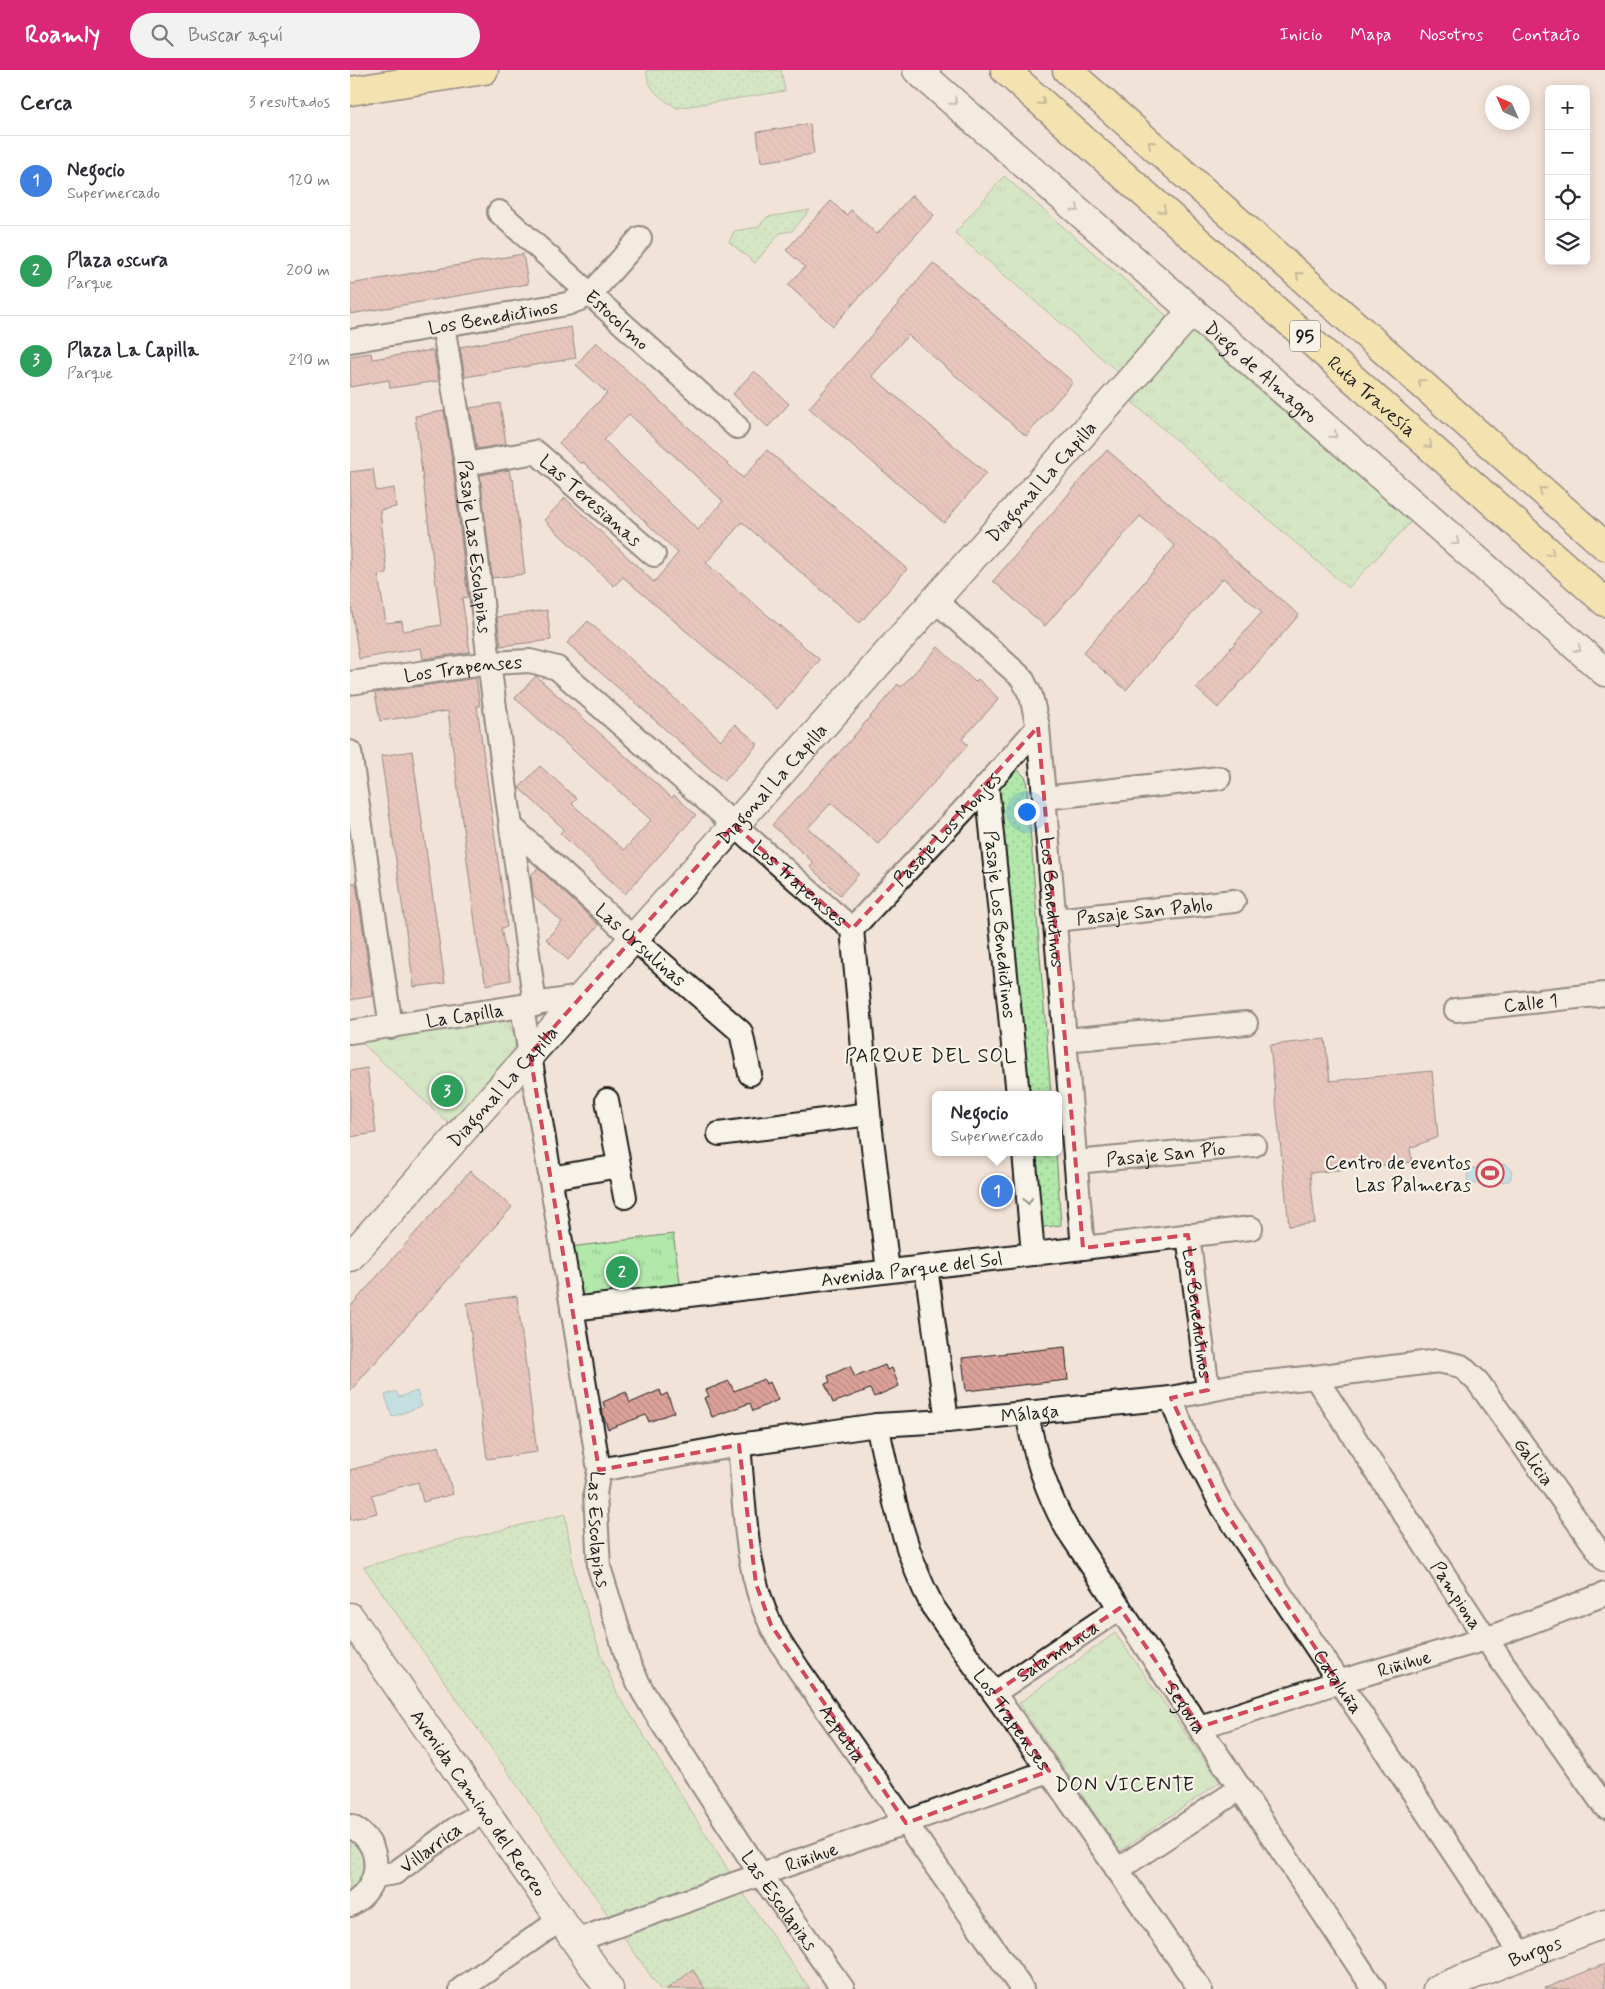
<!DOCTYPE html>
<html lang="es">
<head>
<meta charset="utf-8">
<style>
  :root { --surface:#fff; --page:#f2f2f3; --text:#2b2b33; --muted:#7c7c81; --line:#e1e1e2; --accent:#db2777 }
  body { margin:0; font-family:Mynerve,sans-serif; background:var(--page); color:var(--text) }
  .controls { position:absolute; right:15px; top:15px; display:grid; overflow:hidden; border-radius:8px; box-shadow:0 2px 12px #0003 }
  .controls button { width:45px; height:45px; display:grid; place-items:center; padding:0; border:0; border-bottom:1px solid var(--line); background:var(--surface); color:var(--text); font:25px sans-serif }
  .compass { position:absolute; left:1135px; top:15px; width:45px; height:45px; border-radius:50%; background:var(--surface); box-shadow:0 2px 12px #0003; rotate:315deg }
  .you { position:absolute; left:676px; top:741px; width:18px; height:18px; margin:-12px; border:4px solid #fff; border-radius:50%; background:#1a73e8; box-shadow:0 0 0 8px #1a73e833 }
  .badge { display:grid; place-items:center; width:32px; height:32px; border-radius:50%; background:var(--accent); color:#fff; font-size:16px; font-weight:700 }
  .pin { position:absolute; translate:-50% -50%; border:2px solid #fff; box-shadow:0 1px 5px #0006 }
  .popup { position:absolute; left:582px; top:1021px; width:130px; height:65px; box-sizing:border-box; display:grid; place-content:center; border-radius:8px; background:var(--surface); filter:drop-shadow(0 1px 4px #0005); font-size:16px; white-space:nowrap; color:var(--muted) }
  .popup b { font-size:19px; color:var(--text) }
  .popup::after { content:''; position:absolute; left:50%; top:100%; margin-left:-10px; border:10px solid transparent; border-top-color:var(--surface) }
  .list { margin:0; padding:0; list-style:none }
  h2 { display:flex; justify-content:space-between; align-items:center; height:65px; margin:0; padding:0 20px; font-size:21px }
  h2 small { font-size:16px; font-weight:400; color:var(--muted) }
  .list li { display:grid; grid-template-columns:32px 1fr auto; gap:15px; align-items:center; box-sizing:border-box; height:90px; padding:0 20px; border-top:1px solid var(--line) }
  .list b { display:block; font-size:19px; white-space:nowrap }
  .list p { margin:0; font-size:16px; white-space:nowrap; color:var(--muted) }
  .list em { font-size:16px; font-style:normal; color:var(--muted) }
  .icon { flex:none; width:28px; height:28px; fill:none; stroke:currentColor; stroke-width:2; stroke-linecap:round; stroke-linejoin:round }
  .map { position:relative; flex:none; width:1255px; height:1919px; overflow:hidden }
  header { display:flex; align-items:center; gap:30px; box-sizing:border-box; height:70px; padding:0 25px; background:var(--accent); color:#fff }
  header strong { font-size:24px }
  nav { display:flex; gap:28px; margin-inline-start:auto; font-size:18px }
  .search { width:350px; height:45px; background:var(--page); display:flex; align-items:center; gap:12px; box-sizing:border-box; padding:0 18px; border-radius:28px; color:var(--muted); font-size:19px }
  main { display:flex }
  aside { flex:1; background:var(--surface) }
  .map>svg:first-child { display:block }
</style>
</head>
<body>
<header>
<strong>Roamly</strong>
<div class="search"><svg class="icon" aria-label="search" viewBox="0 0 24 24"><circle cx="10" cy="10" r="6"/><path d="M15 15l6 6"/></svg>Buscar aquí</div>
<nav><a>Inicio</a><a>Mapa</a><a>Nosotros</a><a>Contacto</a></nav>
</header>
<main>
<aside>
<h2>Cerca<small>3 resultados</small></h2>
<ul class="list">
<li><span class="badge" style="background:#3f7fe0">1</span><div><b>Negocio</b><p>Supermercado</p></div><em>120 m</em></li>
<li><span class="badge" style="background:#2e9e5b">2</span><div><b>Plaza oscura</b><p>Parque</p></div><em>200 m</em></li>
<li><span class="badge" style="background:#2e9e5b">3</span><div><b>Plaza La Capilla</b><p>Parque</p></div><em>210 m</em></li>
</ul>
</aside>
<div class="map">
<svg width="1255" height="1919" viewBox="0 0 1255 1919">
  <defs>
    <pattern id="grass-dots" width="8" height="8" patternUnits="userSpaceOnUse" patternTransform="scale(1.25)"><rect width="8" height="8" fill="#b2e8aa"/><path d="M2 2h.1M6 6h.1" fill="none" stroke="#98c692" stroke-width="1.8" stroke-linecap="round"/></pattern>
    <pattern id="park-tufts" width="24" height="20" patternUnits="userSpaceOnUse" patternTransform="scale(1.25)"><rect width="24" height="20" fill="#b2e8aa"/><path d="M3 7l-1-3M5 7V3M7 7l1-3M15 17l-1-3M17 17v-4M19 17l1-3" fill="none" stroke="#98c692"/></pattern>
    <pattern id="building-back-hatch" width="6" height="6" patternUnits="userSpaceOnUse" patternTransform="scale(1.25)"><rect width="6" height="6" fill="#dca29a"/><path d="M-1 5l2 2M0 0l6 6M5-1l2 2" fill="none" stroke="#bc8b84"/></pattern>
  </defs>
  <rect width="100%" height="100%" fill="#f2e3d8"/>
  <filter id="ink" filterUnits="userSpaceOnUse"><feTurbulence type="fractalNoise" baseFrequency=".02" numOctaves="2"/><feDisplacementMap in="SourceGraphic" scale="10" xChannelSelector="R" yChannelSelector="G"/><feConvolveMatrix kernelMatrix="1 2 1 2 8 2 1 2 1" color-interpolation-filters="sRGB"/></filter>
  <g filter="url(#ink)">
    <g fill="url(#grass-dots)" stroke="#678263">
      <path d="M296 0H431L435 21 327 38C310 27 299 22 296 0Z"/>
      <path d="M460 140 442 161 430 163 405 193 379 172 384 161 408 157 417 147Z"/>
      <path d="M664 696 676 708 701 1025H675L646 715Z"/>
      <path d="M680 1082H706L711 1155 687 1158Z"/>
      <path d="M215 1444 225 1506 251 1585 267 1623 388 1816 460 1919H310L14 1497 88 1476Z"/>
      <path d="M0 1763 16 1782 17 1806 0 1826Z"/>
    </g>
    <g fill="url(#park-tufts)" stroke="#678263">
      <path d="M654 106 817 246 769 303 605 163Z"/>
      <path d="M842 262 1061 452 998 518 782 332Z"/>
      <path d="M156 949 167 969 160 990 98 1053 11 972Z"/>
      <path d="M323 1164 332 1226 222 1239 212 1178Z"/>
      <path d="M765 1563 870 1712 770 1781 669 1633Z"/>
    </g>
    <g fill="#8bdae7" stroke="#5f8e96">
      <path d="M1154 1094C1162 1098 1164 1103 1159 1111L1118 1114 1117 1099Z"/>
      <path d="M46 1321 49 1327 67 1321 72 1336 42 1347 35 1325Z"/>
    </g>
    <g fill="url(#building-back-hatch)" stroke="#1c1c1c" fill-rule="evenodd">
      <path d="M460 54 464 84 411 92 407 62Z"/>
      <path d="M562 125 584 145 483 256 438 215 455 197 436 180 481 131 496 145 501 140 527 164Z"/>
      <path d="M173 184 178 214 0 244V214Z"/>
      <path d="M583 193 723 312 676 366 558 265 522 306 636 403 594 453 459 338Z"/>
      <path d="M221 257 226 288 115 307 110 277Z"/>
      <path d="M246 272 393 408 417 380 557 499 510 553 392 452 356 493 470 590 427 639 273 507 264 516 194 450 215 428 304 512 328 483 233 392 231 394 209 373 257 323 226 295ZM279 344 373 431 348 460 254 370Z"/>
      <path d="M83 280 89 311 40 318 39 310 0 317V286L21 283 22 289Z"/>
      <path d="M404 301 439 334 418 357 383 324Z"/>
      <path d="M150 333 156 374 127 379 120 338Z"/>
      <path d="M94 341 103 396 116 512 118 527 112 528 120 582 73 589 71 578 9 589 0 529V402L23 399 26 421 44 418 46 437 30 440 37 504 28 505 36 553 52 551 53 561 91 555 65 346Z"/>
      <path d="M757 380 949 545 868 638 846 618 912 542 873 508 776 620 733 583 825 476 790 446 695 556 643 511Z"/>
      <path d="M159 400 161 409H163L175 504 142 508 130 405Z"/>
      <path d="M197 540 201 570 151 576 147 547Z"/>
      <path d="M238 551 371 670 385 654 408 674 374 711 217 573Z"/>
      <path d="M588 577 625 612 628 609 649 629 612 669 618 675 528 774 481 733 458 758 509 804 490 825 460 797 464 793 422 755 497 674 548 614 551 617Z"/>
      <path d="M186 606 322 728 324 725 346 745 275 824 210 763 214 759 169 718 190 696 227 729 222 734 274 780 301 750 165 628Z"/>
      <path d="M126 608 130 636H127L157 857 151 858 161 910 136 915 128 876 98 641 30 651 25 623Z"/>
      <path d="M62 681 95 913 64 917 31 686Z"/>
      <path d="M188 798 249 855 218 890 196 869 212 852 183 825 181 805Z"/>
      <path d="M0 813H6L23 926 0 930Z"/>
      <path d="M975 969 980 1011 1082 1001 1088 1067 1060 1078 1062 1092 960 1103 965 1153 939 1156 920 975Z"/>
      <path d="M17 998 26 1063 0 1067V1001Z"/>
      <path d="M120 1101 162 1137 0 1321V1237Z"/>
      <path d="M167 1226 187 1382 137 1389 117 1233Z"/>
      <path d="M715 1277 718 1310 616 1321 612 1288Z"/>
      <path d="M535 1295 537 1300 542 1298 549 1316 524 1327 520 1319 483 1333 475 1314 480 1312 478 1306 500 1296 505 1307Z"/>
      <path d="M414 1309 416 1314 420 1312 428 1330 403 1341 400 1333 362 1347 354 1328 359 1326 356 1320 379 1311 384 1321Z"/>
      <path d="M310 1320 312 1326 317 1323 324 1342 299 1352 296 1345 258 1359 254 1348 252 1339 255 1338 253 1332 276 1322 280 1333Z"/>
      <path d="M89 1376 103 1424 73 1432 68 1412 22 1425 27 1443 0 1450V1400Z"/>
      <path d="M1255 1894V1919H1195V1918Z"/>
      <path d="M343 1900 355 1919H317Z"/>
    </g>
    <g fill="none" stroke-linecap="round" stroke-linejoin="round">
      <g stroke="#1c1c1c" stroke-width="26">
        <g id="minor">
          <path id="s1" d="M149 142 387 357"/>
          <path id="s2" d="M93 255 116 394 139 593 185 935"/>
          <path id="s3" d="M0 271 217 234 240 225 290 168"/>
          <path id="s4" d="M116 394 186 382 304 485"/>
          <path id="s5" d="M584 529 672 608 681 626 688 657 733 1178"/>
          <path id="s6" d="M0 613 139 593 180 591 207 598 502 859 519 1044 538 1201"/>
          <path d="M0 682 41 957"/>
          <path id="s7" d="M637 715 668 1025"/>
          <path d="M694 728 869 708"/>
          <path id="s8" d="M161 756 283 868 391 962 400 1004"/>
          <path id="s9" d="M705 850 884 831"/>
          <path id="s10" d="M502 859 637 715 688 657"/>
          <path id="s11" d="M172 937 249 1400 245 1424 249 1497 279 1594 293 1622 310 1650 411 1805 493 1919"/>
          <path id="s12" d="M1106 940 1255 924"/>
          <path id="s13" d="M0 962 231 927"/>
          <path d="M715 970 896 953"/>
          <path d="M257 1030 275 1127"/>
          <path d="M369 1064 519 1044"/>
          <path d="M674 1082 683 1184"/>
          <path id="s14" d="M726 1092 904 1075"/>
          <path d="M200 1108 269 1096"/>
          <path id="s15" d="M838 1165 858 1320"/>
          <path d="M576 1197 597 1351"/>
          <path id="s16" d="M222 1239 901 1158"/>
          <path id="s17" d="M965 1307 1136 1569 1255 1737"/>
          <path id="s18" d="M821 1328 835 1365 873 1438 1172 1885"/>
          <path id="s19" d="M677 1342C684 1385 696 1422 717 1459L1024 1919"/>
          <path id="s20" d="M527 1355C541 1417 553 1481 583 1537L699 1701 850 1919"/>
          <path id="s21" d="M389 1375C395 1434 394 1500 421 1555 428 1571 440 1586 449 1600L672 1919"/>
          <path id="s22" d="M249 1400 389 1375 527 1355 597 1351 821 1328 880 1316 965 1307 1088 1291 1111 1296 1128 1312 1255 1490"/>
          <path id="s23" d="M644 1623 770 1538"/>
          <path id="s24" d="M850 1657 988 1612 1136 1569 1255 1524"/>
          <path d="M0 1756C35 1773 33 1817 0 1835"/>
          <path d="M767 1800 891 1718"/>
          <path id="s25" d="M25 1806 45 1803 105 1759 134 1742"/>
          <path id="s26" d="M225 1871 699 1701"/>
          <path d="M111 1919 210 1850"/>
        </g>
      </g>
      <g stroke="#1c1c1c" stroke-width="31">
        <g id="tertiary">
          <path id="s27" d="M0 1187 842 241"/>
          <path id="s28" d="M0 1547 259 1919"/>
          <path id="s29" d="M1087 1919 1255 1853"/>
        </g>
      </g>
      <g stroke="#1c1c1c" stroke-width="31">
        <g id="secondary">
          <path id="s30" d="M567 0 1255 602"/>
        </g>
      </g>
      <g stroke="#1c1c1c" stroke-width="31">
        <path id="primary" d="M0 21 134 0"/>
      </g>
      <g stroke="#1c1c1c" stroke-width="31">
        <g id="trunk">
          <path id="s31" d="M655 0 1255 532"/>
          <path d="M717 0 1255 476"/>
        </g>
      </g>
      <use href="#minor" stroke="#f7f3e8" stroke-width="22"/>
      <use href="#tertiary" stroke="#f7f3e8" stroke-width="28"/>
      <use href="#secondary" stroke="#f7f3e8" stroke-width="28"/>
      <use href="#primary" stroke="#f7e281" stroke-width="28"/>
      <use href="#trunk" stroke="#f7e281" stroke-width="28"/>
    </g>
    <defs><path id="oneway-chevron" d="M-2-3.5L2.5 0L-2 3.5" fill="none" stroke-width="1.6" stroke-linecap="round" stroke-linejoin="round" transform="scale(1.25)"/></defs>
    <g stroke="#94928c">
      <use href="#oneway-chevron" transform="translate(604 32) rotate(41)"/>
      <use href="#oneway-chevron" transform="translate(726 139) rotate(41)"/>
      <use href="#oneway-chevron" transform="translate(984 365) rotate(41)"/>
      <use href="#oneway-chevron" transform="translate(1106 472) rotate(41)"/>
      <use href="#oneway-chevron" transform="translate(1228 579) rotate(41)"/>
      <use href="#oneway-chevron" transform="translate(678 1131) rotate(84)"/>
    </g>
    <g stroke="#948954">
      <use href="#oneway-chevron" transform="translate(692 32) rotate(42)"/>
      <use href="#oneway-chevron" transform="translate(801 74) rotate(-139)"/>
      <use href="#oneway-chevron" transform="translate(813 140) rotate(42)"/>
      <use href="#oneway-chevron" transform="translate(949 205) rotate(-139)"/>
      <use href="#oneway-chevron" transform="translate(1071 312) rotate(-139)"/>
      <use href="#oneway-chevron" transform="translate(1079 375) rotate(42)"/>
      <use href="#oneway-chevron" transform="translate(1192 420) rotate(-139)"/>
      <use href="#oneway-chevron" transform="translate(1201 483) rotate(42)"/>
    </g>
  </g>
  <path d="M0 0H1255V1919H0ZM688 657 733 1178 838 1165 858 1320 821 1328 873 1438 988 1612 850 1657 770 1538 644 1623 699 1701 556 1753 421 1555 406 1514 389 1375 249 1400 180 984 384 755 502 859Z" fill="#f2e3d8" fill-opacity=".55" fill-rule="evenodd"/>
  <path fill="none" stroke="#d1495b" stroke-width="4" stroke-dasharray="10 6" stroke-linejoin="round" d="M688 657 733 1178 838 1165 858 1320 821 1328 873 1438 988 1612 850 1657 770 1538 644 1623 699 1701 556 1753 421 1555 406 1514 389 1375 249 1400 180 984 384 755 502 859Z"/>
  <defs>
    <g id="stadium-ring" transform="scale(1.4375)"><circle r="9.5" fill="#f7f3e8" stroke="#d1495b" stroke-width="1.5"/><path d="M0-5a6.5 5 0 1 0 0 10a6.5 5 0 1 0 0-10ZM-3.5-1.8h7v3.6h-7Z" fill="#d1495b"/></g>
  </defs>
  <g fill-rule="evenodd">
    <use href="#stadium-ring" x="1140" y="1103"/>
  </g>
  <g text-anchor="middle" stroke-width="4.5" stroke-linejoin="round" paint-order="stroke">
    <rect fill="#f7f3e8" stroke="#5e5c59" stroke-width="1" x="940" y="250.5" width="30" height="31" rx="4"/>
    <g font-size="18" font-weight="bold" fill="#1c1c1c">
      <text x="955" y="272">95</text>
    </g>
    <g font-size="19" fill="#1c1c1c" stroke="#f7f3e8">
      <text dy="7" stroke="none"><textPath href="#s3" startOffset="145">Los Benedictinos</textPath></text>
      <text dy="7" stroke="none"><textPath href="#s1" startOffset="160">Estocolmo</textPath></text>
      <text dy="7" stroke="none"><textPath href="#s30" startOffset="458">Diego de Almagro</textPath></text>
      <text dy="7" stroke="none"><textPath href="#s31" startOffset="491">Ruta Travesía</textPath></text>
      <text dy="7" stroke="none"><textPath href="#s27" startOffset="1039">Diagonal La Capilla</textPath></text>
      <text dy="7" stroke="none"><textPath href="#s4" startOffset="144">Las Teresianas</textPath></text>
      <text dy="7" stroke="none"><textPath href="#s2" startOffset="224">Pasaje Las Escolapias</textPath></text>
      <text dy="7" stroke="none"><textPath href="#s6" startOffset="114">Los Trapenses</textPath></text>
      <text dy="7" stroke="none"><textPath href="#s27" startOffset="634">Diagonal La Capilla</textPath></text>
      <text dy="7" stroke="none"><textPath href="#s10" startOffset="138">Pasaje Los Monjes</textPath></text>
      <text dy="7" stroke="none"><textPath href="#s6" startOffset="534">Los Trapenses</textPath></text>
      <text dy="7" stroke="none"><textPath href="#s5" startOffset="346">Los Benedictinos</textPath></text>
      <text dy="7" stroke="none"><textPath href="#s9" startOffset="90">Pasaje San Pablo</textPath></text>
      <text dy="7" stroke="none"><textPath href="#s7" startOffset="140">Pasaje Los Benedictinos</textPath></text>
      <text dy="7" stroke="none"><textPath href="#s8" startOffset="176">Las Ursulinas</textPath></text>
      <text dy="7" stroke="none"><textPath href="#s12" startOffset="75">Calle 1</textPath></text>
      <text dy="7" stroke="none"><textPath href="#s13" startOffset="116">La Capilla</textPath></text>
      <text dy="7" stroke="none"><textPath href="#s27" startOffset="229">Diagonal La Capilla</textPath></text>
      <text dy="7" stroke="none"><textPath href="#s14" startOffset="90">Pasaje San Pío</textPath></text>
      <text dy="7" stroke="none"><textPath href="#s16" startOffset="342">Avenida Parque del Sol</textPath></text>
      <text dy="7" stroke="none"><textPath href="#s15" startOffset="79">Los Benedictinos</textPath></text>
      <text dy="7" stroke="none"><textPath href="#s22" startOffset="435">Málaga</textPath></text>
      <text dy="7" stroke="none"><textPath href="#s22" startOffset="991">Galicia</textPath></text>
      <text dy="7" stroke="none"><textPath href="#s11" startOffset="529">Las Escolapias</textPath></text>
      <text dy="7" stroke="none"><textPath href="#s17" startOffset="260">Pampiona</textPath></text>
      <text dy="7" stroke="none"><textPath href="#s23" startOffset="76">Salamanca</textPath></text>
      <text dy="7" stroke="none"><textPath href="#s24" startOffset="214">Riñihue</textPath></text>
      <text dy="7" stroke="none"><textPath href="#s18" startOffset="330">Cataluña</textPath></text>
      <text dy="7" stroke="none"><textPath href="#s19" startOffset="339">Segovia</textPath></text>
      <text dy="7" stroke="none"><textPath href="#s20" startOffset="329">Los Trapenses</textPath></text>
      <text dy="7" stroke="none"><textPath href="#s21" startOffset="314">Azpeitia</textPath></text>
      <text dy="7" stroke="none"><textPath href="#s28" startOffset="226">Avenida Camino del Recreo</textPath></text>
      <text dy="7" stroke="none"><textPath href="#s25" startOffset="64">Villarrica</textPath></text>
      <text dy="7" stroke="none"><textPath href="#s26" startOffset="251">Riñihue</textPath></text>
      <text dy="7" stroke="none"><textPath href="#s11" startOffset="949">Las Escolapias</textPath></text>
      <text dy="7" stroke="none"><textPath href="#s29" startOffset="105">Burgos</textPath></text>
    </g>
    <g font-size="19" fill="#1c1c1c" stroke="#f7f3e8" text-anchor="end">
      <text x="1121" y="1099">Centro de eventos<tspan x="1121" dy="22">Las Palmeras</tspan></text>
    </g>
    <g font-size="20" letter-spacing="1" fill="#1c1c1c" stroke="#f7f3e8">
      <text x="581" y="992">PARQUE DEL SOL</text>
      <text x="775" y="1721">DON VICENTE</text>
    </g>
  </g>
</svg>
<div class="controls">
<button>+</button>
<button>−</button>
<button><svg class="icon" aria-label="locate" viewBox="0 0 24 24"><circle cx="12" cy="12" r="6"/><path d="M12 2v4M12 18v4M2 12h4M18 12h4"/></svg></button>
<button><svg class="icon" aria-label="layers" viewBox="0 0 24 24"><path d="M12 4l9 5-9 5-9-5zM3 14l9 5 9-5"/></svg></button>
</div>
<svg class="compass" viewBox="-18 -18 36 36"><path d="M0-13l5 13h-10z" fill="#e53935"/><path d="M0 13l5-13h-10z" fill="#7c7c81"/></svg>
<div class="you"></div>
<div class="pin badge" style="left:647px;top:1121px;background:#3f7fe0">1</div>
<div class="popup"><b>Negocio</b>Supermercado</div>
<div class="pin badge" style="left:272px;top:1202px;background:#2e9e5b">2</div>
<div class="pin badge" style="left:97px;top:1021px;background:#2e9e5b">3</div>
</div>
</main>
</body>
</html>
